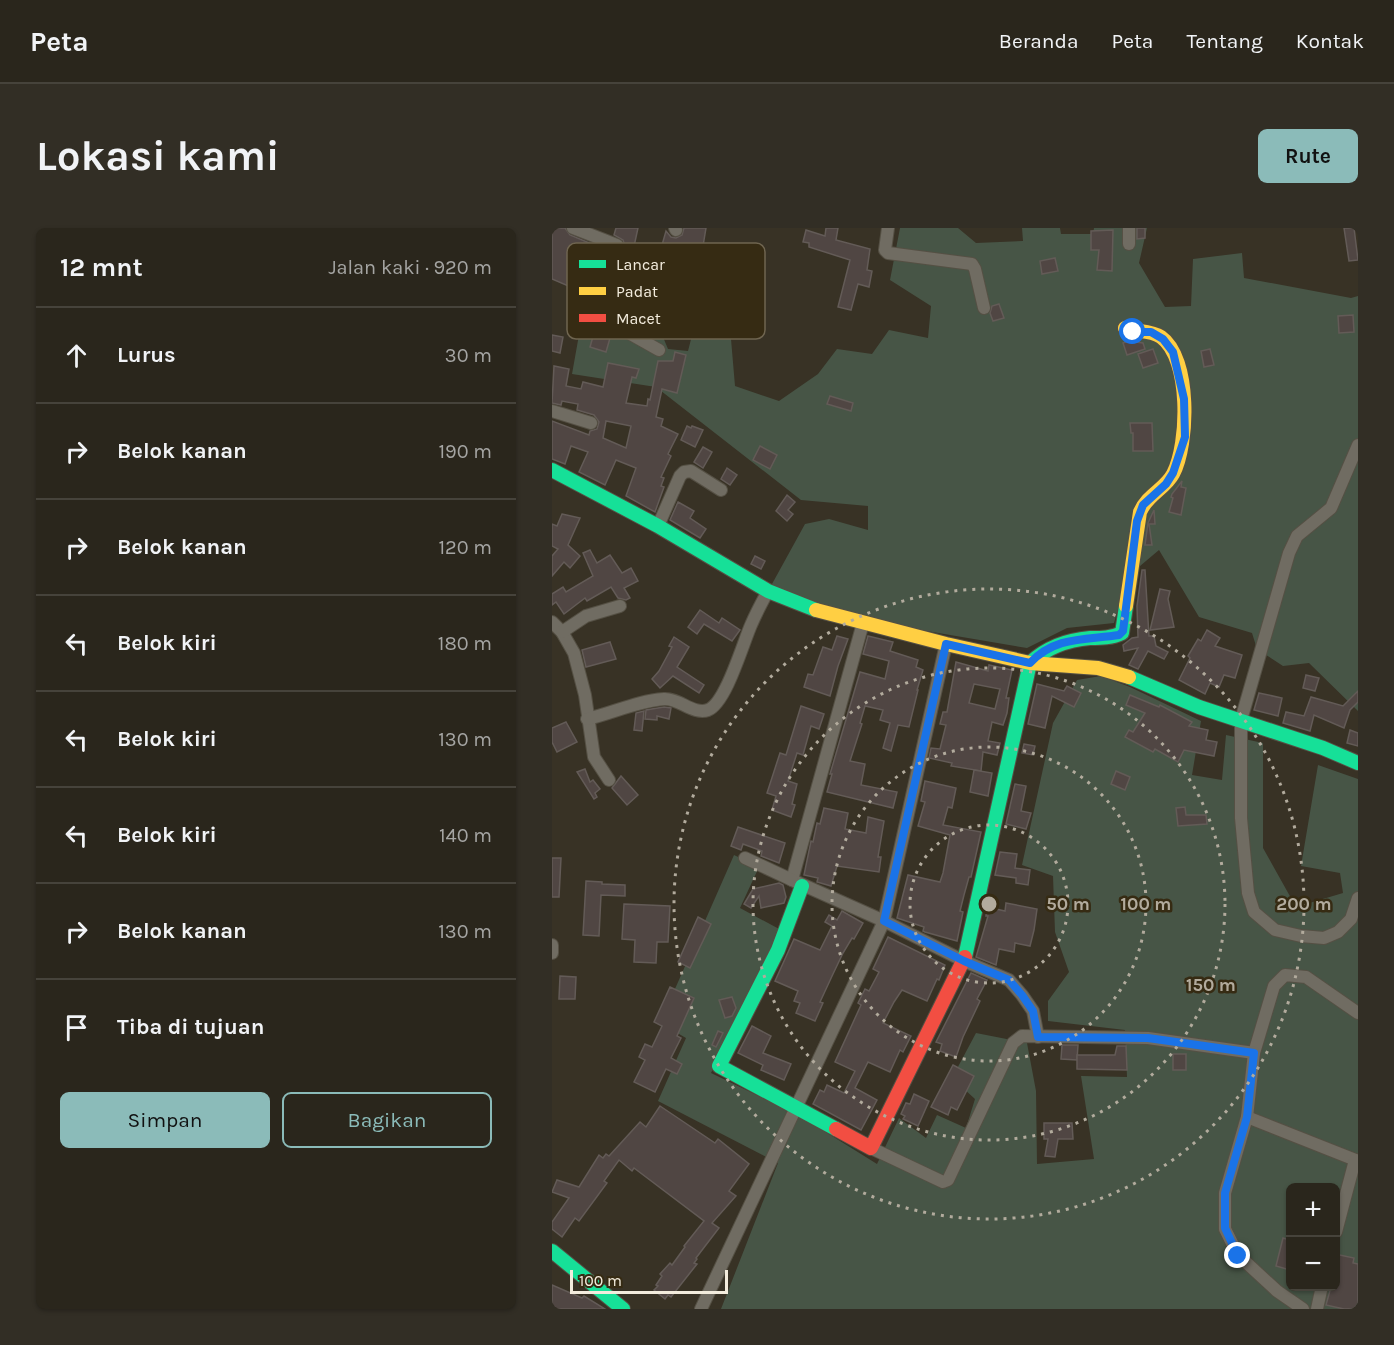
<!DOCTYPE html>
<html lang="id">
<head>
<meta charset="utf-8">
<style>
  :root { --surface:#2a261c; --page:#322e25; --text:#f1f3f6; --muted:#a5a5a3; --line:#46433b; --accent:#8bbbb9 }
  body { margin:0; font-family:Karla,sans-serif; background:var(--page); color:var(--text) }
  .controls { position:absolute; right:18px; bottom:18px; display:grid; overflow:hidden; border-radius:9px; box-shadow:0 2px 4px #0004 }
  .controls button { width:54px; height:54px; display:grid; place-items:center; padding:0; border:0; border-bottom:2px solid var(--line); background:var(--surface); color:var(--text); font:30px sans-serif }
  .scale { position:absolute; left:18px; bottom:15px; width:158px; box-sizing:border-box; padding-left:6px; border:3px solid #f3ecdd; border-top:0; font-size:16px; line-height:21px; white-space:nowrap; color:#f3ecdd; -webkit-text-stroke:4px #362b13; paint-order:stroke }
  .stop { position:absolute; width:18px; height:18px; margin:-14px; border:4px solid #1a73e8; border-radius:50%; background:#fff }
  .stop.end { background:#1a73e8; border-color:#fff; box-shadow:0 2px 6px #0008 }
  .list { margin:0; padding:0; list-style:none }
  h2 { display:flex; justify-content:space-between; align-items:center; height:78px; margin:0; padding:0 24px; font-size:26px }
  h2 small { font-size:20px; font-weight:400; color:var(--muted) }
  .list li { display:grid; grid-template-columns:39px 1fr auto; gap:18px; align-items:center; box-sizing:border-box; height:96px; padding:0 24px; border-top:2px solid var(--line) }
  .list b { display:block; font-size:22px; white-space:nowrap }
  .list em { font-size:20px; font-style:normal; color:var(--muted) }
  .actions { display:flex; gap:12px; padding:18px 24px }
  .actions a { flex:1; padding:14px 0; border:2px solid var(--accent); border-radius:9px; text-align:center; font-size:21px; color:var(--accent) }
  .actions .main { background:var(--accent); color:#111 }
  .icon { flex:none; width:33px; height:33px; fill:none; stroke:currentColor; stroke-width:2; stroke-linecap:round; stroke-linejoin:round }
  .map { position:relative; flex:none; width:806px; height:1081px; overflow:hidden; border-radius:9px }
  header { display:flex; align-items:center; gap:36px; box-sizing:border-box; height:84px; padding:0 30px; background:var(--surface); border-bottom:2px solid var(--line) }
  header strong { font-size:28px }
  nav { display:flex; gap:33px; margin-inline-start:auto; font-size:21px }
  .intro { display:flex; align-items:center; justify-content:space-between; box-sizing:border-box; height:144px; padding:0 36px }
  h1 { margin:0; font-size:42px }
  .button { padding:15px 27px; border-radius:9px; background:var(--accent); color:#111; font-size:21px; font-weight:700 }
  main { display:flex; gap:36px; padding:0 36px }
  aside { flex:1; background:var(--surface); border-radius:9px; box-shadow:0 2px 4px #0004 }
  .map>svg:first-child { display:block }
</style>
</head>
<body>
<header>
<strong>Peta</strong>
<nav><a>Beranda</a><a>Peta</a><a>Tentang</a><a>Kontak</a></nav>
</header>
<div class="intro"><h1>Lokasi kami</h1><a class="button">Rute</a></div>
<main>
<aside>
<h2>12 mnt<small>Jalan kaki · 920 m</small></h2>
<ul class="list">
<li><svg class="icon" aria-label="ahead" viewBox="0 0 24 24"><path d="M12 20V5M6 11l6-6 6 6"/></svg><div><b>Lurus</b></div><em>30 m</em></li>
<li><svg class="icon" aria-label="right" viewBox="0 0 24 24"><path d="M7 20v-9h11M14 6l5 5-5 5"/></svg><div><b>Belok kanan</b></div><em>190 m</em></li>
<li><svg class="icon" aria-label="right" viewBox="0 0 24 24"><path d="M7 20v-9h11M14 6l5 5-5 5"/></svg><div><b>Belok kanan</b></div><em>120 m</em></li>
<li><svg class="icon" aria-label="left" viewBox="0 0 24 24"><path d="M17 20v-9H6M10 6l-5 5 5 5"/></svg><div><b>Belok kiri</b></div><em>180 m</em></li>
<li><svg class="icon" aria-label="left" viewBox="0 0 24 24"><path d="M17 20v-9H6M10 6l-5 5 5 5"/></svg><div><b>Belok kiri</b></div><em>130 m</em></li>
<li><svg class="icon" aria-label="left" viewBox="0 0 24 24"><path d="M17 20v-9H6M10 6l-5 5 5 5"/></svg><div><b>Belok kiri</b></div><em>140 m</em></li>
<li><svg class="icon" aria-label="right" viewBox="0 0 24 24"><path d="M7 20v-9h11M14 6l5 5-5 5"/></svg><div><b>Belok kanan</b></div><em>130 m</em></li>
<li><svg class="icon" aria-label="arrive" viewBox="0 0 24 24"><path d="M6 21V4h12l-3 4 3 4H6"/></svg><div><b>Tiba di tujuan</b></div></li>
</ul>
<div class="actions"><a class="main">Simpan</a><a>Bagikan</a></div>
</aside>
<div class="map">
<svg width="806" height="1081" viewBox="0 0 806 1081">
  <rect width="100%" height="100%" fill="#383225"/>
  <g fill="#475546" fill-rule="evenodd">
    <path d="M348 0H406L424 15 471 13 470 0H508L509 6H541L542 0H595L587 35 613 79 639 78 641 31 690 25 692 50 799 70 806 68V483L757 435 731 438 705 421 700 405 647 389 607 322 575 349 562 395 515 400 475 420 357 400 239 370 220 356 253 296 277 291 316 302V278L249 272 104 159 20 146 30 90 49 80 106 97 116 121 136 123 157 41 194 33 209 49 179 111 183 158 227 173 266 146 285 121 320 126 337 102 376 110 379 78 338 52Z"/>
    <path d="M549 448 578 459 649 493 640 547 670 552 674 507 711 515V620L744 679 791 665 788 645 749 638 766 537 806 551V1081H169L226 935 106 873 134 810 108 795 182 627 207 639 188 680 229 702 159 845 248 888 325 936 347 890 374 910 385 887 414 900 423 871 400 850 424 805 475 815 484 863 485 936 542 931 529 848 575 849 573 802 496 793V773L517 744 503 704 501 648 470 637 501 495 525 452ZM738 960H784V1058H738Z"/>
  </g>
  <g fill="#504643" stroke="#635b57" stroke-width="1.5" fill-rule="evenodd">
    <path d="M0 0H13L18 7 42 17 41 19 50 22 48 27 57 30 49 63 45 62 42 69 0 51Z"/>
    <path d="M64 0H86L81 23 98 27 95 39 90 37 80 70 65 66 75 24 71 12 62 7Z"/>
    <path d="M132 0H154L150 24 129 21V23L110 17 114 3 119 9 124 10 130 7Z"/>
    <path d="M274 0H286L284 12 318 21 315 42 320 43 317 59 306 56 299 82 286 79 298 32 257 19V15L251 14 254 2 273 8Z"/>
    <path d="M585 0H593V10L585 11Z"/>
    <path d="M792 0H802L806 32 797 33Z"/>
    <path d="M561 2 560 43 545 42 547 22H539V3Z"/>
    <path d="M503 30 506 43 490 46 488 33Z"/>
    <path d="M447 76 452 90 441 93 438 85 440 78Z"/>
    <path d="M801 87 802 104 787 105 786 88Z"/>
    <path d="M44 98 60 103 54 124 38 119Z"/>
    <path d="M0 107 11 109 8 125 0 123Z"/>
    <path d="M576 113 591 115 593 121 575 127 571 115Z"/>
    <path d="M601 121 606 135 591 140 586 126Z"/>
    <path d="M658 121 662 137 652 139 649 123Z"/>
    <path d="M123 124 134 127 125 165 110 161 104 189 111 191 109 198 126 206 116 226 119 228 109 249 112 250 109 258 112 259 103 284 74 268 84 240 64 232 53 257 27 244 36 224 19 218 13 236 0 231V193L37 207 38 203 45 201 47 194 42 187 25 182 26 176 10 173 9 177 0 175 2 138 17 141 14 158 29 161 31 154 51 159 56 135 87 141 84 150 80 149 74 175 95 178 96 171 98 172 106 133H121ZM54 193 79 198 74 220 51 210Z"/>
    <path d="M278 168 301 175 299 183 275 176Z"/>
    <path d="M578 195H600L601 223H581V205H579Z"/>
    <path d="M135 198 139 200 140 198 151 202 143 219 129 212Z"/>
    <path d="M208 218 225 227 218 241 201 232Z"/>
    <path d="M151 219 160 224 151 240 142 234Z"/>
    <path d="M175 240 185 247 178 257 169 251Z"/>
    <path d="M630 253 629 259 634 260 629 287 617 284 621 270 619 269 620 266Z"/>
    <path d="M235 267 243 274 236 282 241 286 235 293 224 283Z"/>
    <path d="M126 274 142 283 138 290 154 301 148 310 118 292Z"/>
    <path d="M602 282 603 296H597L600 317H593L596 295Z"/>
    <path d="M10 286 28 290 16 317 28 328 18 340 12 334 0 348V328L6 321 0 318V296L5 298Z"/>
    <path d="M38 322 45 335 58 327 70 345 79 340 86 353 72 360 78 370 74 372 66 370 59 359 35 373 33 370 12 386 4 374 0 377V366L11 359 14 364 41 348 31 325Z"/>
    <path d="M203 328 213 333 209 341 199 336Z"/>
    <path d="M590 342H593L597 408H602L604 418 616 424 612 431 596 423 586 441 577 437 586 420 572 423 571 417 580 410 586 409 585 378Z"/>
    <path d="M608 361 618 363 616 371 622 399 598 402Z"/>
    <path d="M148 382 167 395 170 390 188 402 180 413 152 396 145 406 136 399Z"/>
    <path d="M655 402 668 410 663 418 690 427 683 450 672 447 667 459 658 455 653 466 627 452 638 430 636 428 646 411 649 413Z"/>
    <path d="M285 408 296 411 286 438 278 468 252 459 256 446 261 447 271 419 280 422Z"/>
    <path d="M316 408 341 414 338 423 366 432 364 439 371 442 365 462H366L357 499 346 497 339 523 331 520 338 495 328 492 331 482 313 478 308 495 310 496 307 505 298 533 313 536 309 557 345 564 341 580 275 564 280 546H278L308 444 333 451 337 433 311 426Z"/>
    <path d="M122 409 137 419 125 439 152 457 147 465 121 448 108 460 100 451 107 443 120 419 117 418Z"/>
    <path d="M58 414 64 431 34 439 30 422Z"/>
    <path d="M404 434 436 443 437 437 460 442 454 470H457L455 485 451 497 440 494 436 513 448 515 445 527 431 524 429 543 399 538 400 535 377 530 379 520 388 521 394 497 388 496 391 484H395ZM422 456 448 461 443 481 417 475Z"/>
    <path d="M754 447 767 450 763 463 751 460Z"/>
    <path d="M485 456 512 463 515 458 529 465 522 479 500 468 493 500 476 496Z"/>
    <path d="M806 463V474L798 482 792 500 762 487 758 503 731 495 734 484 752 488 759 469 791 478Z"/>
    <path d="M707 465 730 470 726 488 702 482Z"/>
    <path d="M578 467 607 479 608 477 640 494 637 498 656 502 654 512 665 514 662 528 632 522 626 534 603 521 601 524 573 509 577 502 581 504 593 485 574 477Z"/>
    <path d="M249 478 272 486 267 501 259 498 251 527 245 525 236 553 245 556 240 576 243 577 239 589 220 582 224 568 215 565 228 525 234 527Z"/>
    <path d="M112 479 119 480 117 491 105 488V492L93 491 94 482Z"/>
    <path d="M92 483 90 503 82 502 84 485Z"/>
    <path d="M14 494 25 514 5 524 0 514V500Z"/>
    <path d="M798 502 806 505V518L795 515Z"/>
    <path d="M472 516 483 518 481 527 470 525Z"/>
    <path d="M33 541 38 554 41 552 48 561 43 565 45 569 42 571 25 544Z"/>
    <path d="M422 542 440 545 436 568 418 564Z"/>
    <path d="M564 543 578 549 573 562 559 556Z"/>
    <path d="M69 548 86 567 75 577 60 560Z"/>
    <path d="M373 553 404 560 400 580 396 579 391 597 429 604 419 649H417L412 667 408 683 411 684 405 713 373 704 371 703 372 699 345 690 356 647 388 654 391 645 398 607 366 598 373 574 369 573Z"/>
    <path d="M463 556 474 558 469 583 479 585 474 601 454 596Z"/>
    <path d="M633 579 634 587H654L655 596 626 598 624 580Z"/>
    <path d="M272 580 296 585 293 601 314 605 316 589 332 593 326 629H329L327 644 285 638 279 658 265 654 266 650 252 647 259 613 261 614 265 595 268 596Z"/>
    <path d="M186 599 233 615 227 635 209 628 210 623 191 616 189 622 179 618Z"/>
    <path d="M448 624 465 626 463 640 478 642 476 657 464 655V650L443 647Z"/>
    <path d="M0 630H9L7 669H0Z"/>
    <path d="M34 653 50 654V656L73 657V668L49 667 47 708 31 707Z"/>
    <path d="M227 655 231 657 234 669 232 675 209 680 207 668 199 680 192 676 201 661Z"/>
    <path d="M454 675 485 681 482 702 478 718 463 715 462 724 447 721 444 737 424 729 436 688H434L435 679 453 683Z"/>
    <path d="M72 676 118 678 116 714H105L104 735 82 734 83 712 70 711Z"/>
    <path d="M290 683 311 695 302 711 300 710 291 725 281 746 268 774 271 775 263 793 244 785 248 775 242 773 246 763 223 753 242 711 268 722 280 698 273 694 277 687 285 692Z"/>
    <path d="M146 689 159 696 138 740 126 734Z"/>
    <path d="M336 709 393 737 387 752 385 751 375 773 350 762 342 774 331 795 359 808 351 824 348 822 338 844 316 834 303 860 325 872 309 902 261 876 268 862 272 864 275 857 292 865 303 843 283 834 309 777 306 775 313 761 317 763 327 744 321 741Z"/>
    <path d="M419 745 435 752 425 771 428 773 411 809 404 829 388 823 390 816 384 814Z"/>
    <path d="M8 748 24 749 23 771H7Z"/>
    <path d="M118 759 142 770 125 808 129 810 119 830 130 836 125 846 114 841 103 864 82 854 93 832 87 829 93 816 100 819 110 798 102 794Z"/>
    <path d="M180 769 184 780 180 788 173 790 167 772Z"/>
    <path d="M200 798 219 808 211 825 239 836 232 852 209 842 211 837 186 825Z"/>
    <path d="M166 803 171 805 164 819 160 817Z"/>
    <path d="M510 817H526L525 832 509 831Z"/>
    <path d="M565 818H574L575 842 525 841V827H563Z"/>
    <rect x="621" y="826" width="13" height="16"/>
    <path d="M401 837 422 848 405 882 399 879 396 887 379 879Z"/>
    <path d="M362 866 377 873 366 898 351 891 353 888 349 886 354 875 358 876Z"/>
    <path d="M108 878 163 915 166 911 197 936 177 963 184 968 160 995 167 1000 144 1030 145 1031 142 1035 145 1036 119 1069 116 1067 113 1071 102 1062 106 1058 104 1057 110 1048 108 1046 118 1035 120 1037 133 1019 132 1018 152 993 82 940 80 943 67 932 52 953 55 955 27 993 23 990 10 1009 0 1001V994L17 970 0 964 5 952 27 959 47 927 51 930 54 926 57 928 88 894 94 899Z"/>
    <path d="M492 895H520L521 911H506L503 929 493 928 496 911H492Z"/>
    <path d="M731 1010 738 1012V1042L724 1038Z"/>
    <path d="M783 1026 802 1030 801 1035 806 1036V1081H792L774 1077 779 1059H783Z"/>
    <path d="M0 1057 30 1070 32 1068 53 1081H0Z"/>
  </g>
  <g fill="none" stroke-linecap="round" stroke-linejoin="round">
    <g stroke="#555044" stroke-width="14">
      <g id="street">
        <path d="M21 0 65 17 67 23 57 60 55 85 75 104 107 122"/>
        <path d="M123 0 124 2"/>
        <path d="M336 0 333 22 336 25 420 36 423 41 432 80"/>
        <path d="M577 0V16"/>
        <path d="M0 183 39 195"/>
        <path d="M806 217 779 280 745 308 737 325 689 492V590L696 665 702 684 723 702 749 708 772 710 786 704 799 691 806 670"/>
        <path d="M106 298 128 248 132 244 139 243 169 262"/>
        <path d="M0 394 10 404 22 425 33 467 42 529 57 552"/>
        <path d="M311 395 240 652 332 693 412 733 457 752 470 767 481 783 486 809"/>
        <path d="M10 404 34 388 68 378"/>
        <path d="M35 491C61 485 85 473 112 471 127 470 141 487 156 482 174 475 191 415 199 397 204 385 210 374 216 363"/>
        <path d="M193 630 240 652"/>
        <path d="M0 717V725"/>
        <path d="M702 825 722 758 733 747 754 749 806 785"/>
        <path d="M695 889 806 933"/>
        <path d="M319 920 391 954 396 952 461 815 470 808 596 810 702 825 695 889 673 965V1001L686 1027 725 1063 751 1081"/>
        <path d="M784 1004 803 932"/>
        <path d="M149 1081 332 693 394 416"/>
        <path d="M765 1081 770 1058"/>
      </g>
    </g>
    <g stroke="#555044" stroke-width="16">
      <g id="fast">
        <path d="M0 242 106 298 216 363 264 382"/>
        <path d="M577 449 647 479 771 520 806 535"/>
        <path d="M250 658 226 722 167 838 284 901"/>
        <path d="M413 729 478 435C495 419 514 412 538 410 549 410 560 410 570 405L574 378"/>
        <path d="M0 1023 71 1081"/>
      </g>
    </g>
    <g stroke="#555044" stroke-width="16">
      <g id="slow">
        <path d="M573 100C584 104 599 102 609 109 639 130 637 216 621 246 613 261 595 267 588 284L574 378"/>
        <path d="M264 382 394 416 478 435 546 440 577 449"/>
      </g>
    </g>
    <g stroke="#555044" stroke-width="16">
      <path id="jam" d="M284 901 319 920 413 729"/>
    </g>
    <use href="#street" stroke="#706c62" stroke-width="12"/>
    <use href="#fast" stroke="#16e098" stroke-width="14"/>
    <use href="#slow" stroke="#ffcf43" stroke-width="14"/>
    <use href="#jam" stroke="#f24e42" stroke-width="14"/>
  </g>
  <g fill="none" stroke-linecap="round" stroke-linejoin="round">
    <path stroke="#1a73e8" stroke-width="8" d="M581 104H599L611 111 621 124 632 171 633 209 621 245 614 256 591 277 585 293 571 403 567 407C534 412 503 408 478 435L394 416 332 693 412 733 457 752 470 767 481 783 486 809 596 810 702 825 695 889 673 965V1000L686 1028"/>
  </g>
  <g fill="none" stroke="#b2ab9d" stroke-width="3" stroke-dasharray="3 6">
    <circle cx="437" cy="676" r="79"/>
    <circle cx="437" cy="676" r="157"/>
    <circle cx="437" cy="676" r="236"/>
    <circle cx="437" cy="676" r="315"/>
  </g>
  <rect x="15" y="15" width="198" height="96" rx="9" fill="#362b13" stroke="#6f6550" stroke-width="1.5"/>
  <rect x="27" y="32" width="27" height="8" fill="#16e098"/>
  <rect x="27" y="59" width="27" height="8" fill="#ffcf43"/>
  <rect x="27" y="86" width="27" height="8" fill="#f24e42"/>
  <g font-size="16" fill="#f3ecdd">
    <text x="64" y="42">Lancar</text>
    <text x="64" y="69">Padat</text>
    <text x="64" y="96">Macet</text>
  </g>
  <circle cx="437" cy="676" r="9" fill="#b2ab9d" stroke="#362b13" stroke-width="3"/>
  <g font-size="18" text-anchor="middle" font-weight="bold" fill="#b2ab9d" stroke="#362b13" stroke-width="5" stroke-linejoin="round" paint-order="stroke">
    <text x="516" y="682">50 m</text>
    <text x="594" y="682">100 m</text>
    <text x="752" y="682">200 m</text>
    <text x="659" y="763">150 m</text>
  </g>
</svg>
<div class="controls">
<button>+</button>
<button>−</button>
</div>
<div class="scale">100 m</div>
<div class="stop" style="left:581px;top:104px"></div>
<div class="stop end" style="left:686px;top:1028px"></div>
</div>
</main>
</body>
</html>
